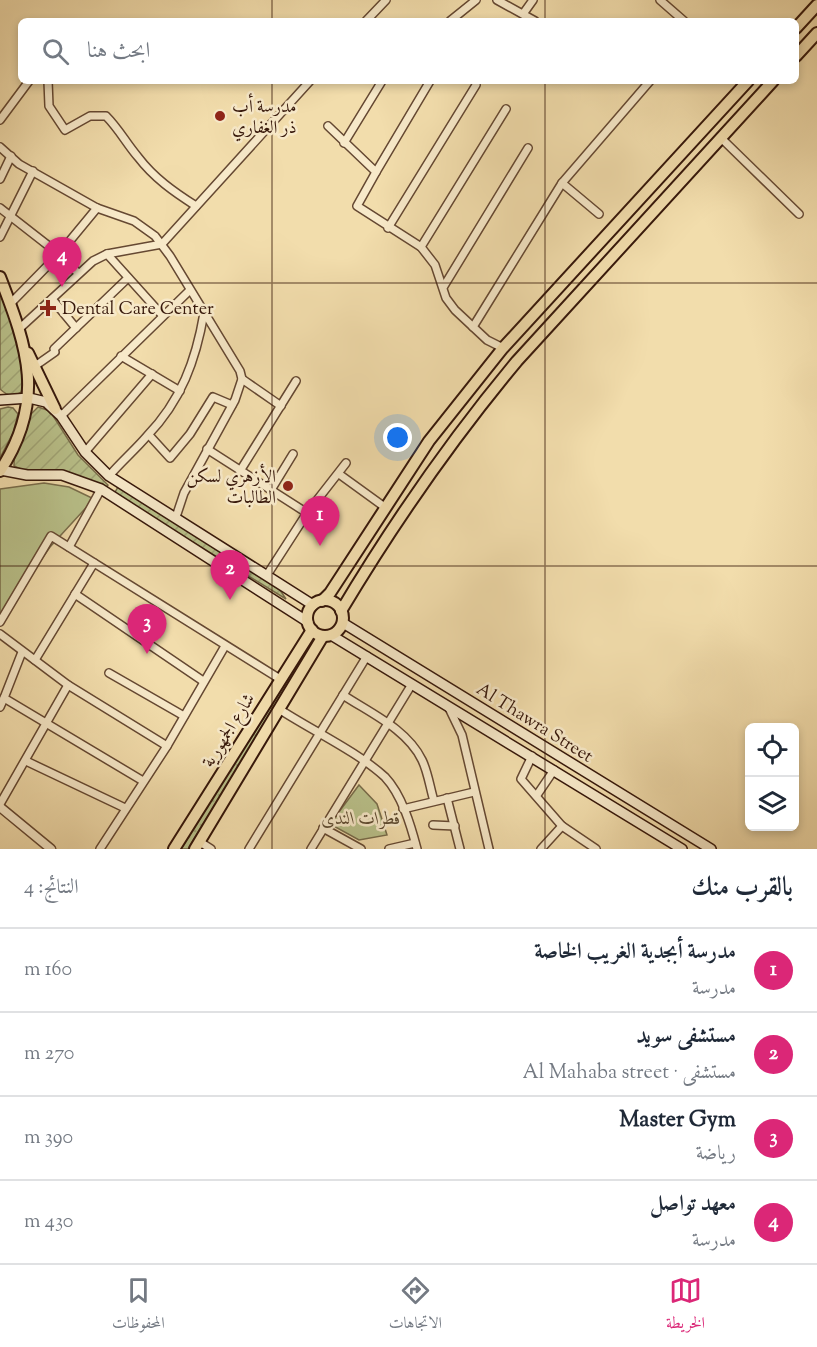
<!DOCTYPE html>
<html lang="ar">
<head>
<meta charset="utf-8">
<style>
  :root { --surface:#fff; --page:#f6f6f7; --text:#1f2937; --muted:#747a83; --line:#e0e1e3; --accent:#db2777 }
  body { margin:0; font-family:"Sorts Mill Goudy",Amiri,serif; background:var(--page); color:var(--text); direction:rtl }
  .controls { position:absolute; right:18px; bottom:18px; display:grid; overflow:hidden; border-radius:9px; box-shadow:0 3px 9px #0003 }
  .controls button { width:54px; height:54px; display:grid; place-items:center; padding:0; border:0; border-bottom:2px solid var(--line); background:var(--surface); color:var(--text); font:30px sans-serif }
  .you { position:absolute; left:398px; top:438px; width:21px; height:21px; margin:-15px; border:4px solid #fff; border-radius:50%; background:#1a73e8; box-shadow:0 0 0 9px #1a73e833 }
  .badge { display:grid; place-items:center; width:39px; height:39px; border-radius:50%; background:var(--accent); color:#fff; font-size:20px; font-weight:700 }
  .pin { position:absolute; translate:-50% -50px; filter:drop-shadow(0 2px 3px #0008) }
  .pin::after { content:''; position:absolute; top:32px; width:21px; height:18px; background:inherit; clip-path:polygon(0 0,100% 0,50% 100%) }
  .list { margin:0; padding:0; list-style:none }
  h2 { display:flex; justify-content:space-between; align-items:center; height:78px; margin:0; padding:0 24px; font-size:26px }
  h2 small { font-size:20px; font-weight:400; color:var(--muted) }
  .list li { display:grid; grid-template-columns:39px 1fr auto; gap:18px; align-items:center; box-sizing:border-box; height:84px; padding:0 24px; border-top:2px solid var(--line) }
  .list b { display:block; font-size:22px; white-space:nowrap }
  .list p { margin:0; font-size:20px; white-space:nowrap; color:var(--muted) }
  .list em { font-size:20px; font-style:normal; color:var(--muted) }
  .icon { flex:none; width:33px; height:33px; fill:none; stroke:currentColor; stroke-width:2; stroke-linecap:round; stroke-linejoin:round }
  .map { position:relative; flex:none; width:817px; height:849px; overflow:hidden; direction:ltr }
  .search { position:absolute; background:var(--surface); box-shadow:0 3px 9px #0003; left:18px; right:18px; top:18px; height:66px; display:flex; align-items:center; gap:15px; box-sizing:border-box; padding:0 21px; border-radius:9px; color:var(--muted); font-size:22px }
  .sheet { height:414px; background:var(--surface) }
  nav { display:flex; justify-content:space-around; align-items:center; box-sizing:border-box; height:84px; border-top:2px solid var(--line); background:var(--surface); font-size:16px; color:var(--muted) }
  nav a { display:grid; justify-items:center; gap:3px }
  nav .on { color:var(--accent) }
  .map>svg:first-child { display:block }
</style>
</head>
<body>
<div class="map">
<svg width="817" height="849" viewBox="0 0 817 849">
  <defs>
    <pattern id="grass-dots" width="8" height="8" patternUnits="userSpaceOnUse" patternTransform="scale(1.5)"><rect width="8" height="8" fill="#b9c18a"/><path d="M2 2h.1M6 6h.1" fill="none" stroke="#a0a576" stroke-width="1.8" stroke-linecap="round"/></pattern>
    <pattern id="garden-furrows" width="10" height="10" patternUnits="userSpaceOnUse" patternTransform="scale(1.5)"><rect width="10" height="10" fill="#b9c18a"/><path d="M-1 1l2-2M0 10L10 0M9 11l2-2" fill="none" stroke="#a0a576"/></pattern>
  </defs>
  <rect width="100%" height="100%" fill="#f2ddac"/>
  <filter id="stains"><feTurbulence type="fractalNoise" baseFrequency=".00333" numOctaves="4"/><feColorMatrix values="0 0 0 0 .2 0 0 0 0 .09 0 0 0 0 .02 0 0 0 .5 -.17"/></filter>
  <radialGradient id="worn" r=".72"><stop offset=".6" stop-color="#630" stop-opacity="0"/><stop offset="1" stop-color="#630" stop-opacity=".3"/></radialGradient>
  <path fill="url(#grass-dots)" stroke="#786c4a" stroke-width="1.5" d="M310 640 314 642 188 849H181Z"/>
  <g fill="#b9c18a" stroke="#786c4a" stroke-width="1.5">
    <path d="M44 483 69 487 94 499 50 547 0 619V489Z"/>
    <path d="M359 785 377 804 387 835 359 840 330 824Z"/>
  </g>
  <g fill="url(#garden-furrows)" stroke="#786c4a" stroke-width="1.5">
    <path d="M0 293C10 318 31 366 21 392 14 398 6 395 0 389Z"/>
    <path d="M8 407 13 408 18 414 13 433 0 458V409Z"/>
    <path d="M38 407 50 411 78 455 108 485 105 490 65 473 23 470 14 466C13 448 26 436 27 418Z"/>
    <path d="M118 487 280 590 286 599 114 494Z"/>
  </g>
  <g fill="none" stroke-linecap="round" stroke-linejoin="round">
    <g stroke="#654832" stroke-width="10">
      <g id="minor">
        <path d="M497 0 535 21"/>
        <path d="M660 0 684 21"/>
        <path d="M523 14 533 0"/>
        <path d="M366 21 386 0"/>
        <path d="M450 21 476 0"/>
        <path d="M48 81 49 106 65 130 90 116H106C119 129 126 143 138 157 154 178 174 192 196 206"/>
        <path d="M0 120 29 81"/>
        <path d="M328 126 376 172 357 206 421 247 435 265 446 298 455 310 487 340 503 348"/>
        <path d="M721 138 799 214"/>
        <path d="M344 143 382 81"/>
        <path d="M0 147 19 164 97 208 134 221 155 236 170 256 240 371 242 379 235 400 184 493 176 517"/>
        <path d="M376 172 430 81"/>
        <path d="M0 179 11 156"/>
        <path d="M562 183 599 214"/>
        <path d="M0 208 59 254 78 273"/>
        <path d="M388 228 476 85"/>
        <path d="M0 237 33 171"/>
        <path d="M421 247 506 109"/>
        <path d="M107 254 162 315"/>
        <path d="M444 286 528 148"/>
        <path d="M52 299 76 328"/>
        <path d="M10 304 59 254 97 208"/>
        <path d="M473 327 562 183 650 81"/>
        <path d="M19 329 93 261 107 254 162 244 310 81"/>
        <path d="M121 356 180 391"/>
        <path d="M35 366 55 352 54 349 128 278"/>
        <path d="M242 379 281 406"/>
        <path d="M61 416 189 291"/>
        <path d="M149 435 170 458 190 434 213 397 232 405"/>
        <path d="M207 449 307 513"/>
        <path d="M85 452 152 374"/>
        <path d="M240 471 296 381"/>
        <path d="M339 474 386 508"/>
        <path d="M109 476C121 462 135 450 147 436 181 401 196 360 204 313"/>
        <path d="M271 490 293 454"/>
        <path d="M69 547 101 489"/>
        <path d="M267 575 307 513 346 463"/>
        <path d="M75 594 203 681"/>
        <path d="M0 622 51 536 280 679"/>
        <path d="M0 634 68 685 167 746"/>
        <path d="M22 652 4 698 143 781"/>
        <path d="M35 660 94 563"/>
        <path d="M109 673 184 716"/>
        <path d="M343 695C370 713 407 729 422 760 428 772 430 788 434 801"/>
        <path d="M0 707 4 698"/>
        <path d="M449 708 462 735 489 849"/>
        <path d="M279 709C311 730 358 752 385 777 402 795 411 826 417 849"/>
        <path d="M532 756 521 779 562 826"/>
        <path d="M26 761 125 808"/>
        <path d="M537 795 554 770"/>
        <path d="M447 798 460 849"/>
        <path d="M0 804 68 685"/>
        <path d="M403 809 474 792"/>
        <path d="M433 825 455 826"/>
        <path d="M323 828 361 849"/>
        <path d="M200 842 211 849"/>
        <path d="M100 849 167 746 225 646"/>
        <path d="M249 849 367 656"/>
        <path d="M311 849 412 684"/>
        <path d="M389 849 415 843"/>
        <path d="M541 849 562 826 596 849"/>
      </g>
    </g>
    <g stroke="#654832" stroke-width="11">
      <path id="tertiary" d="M0 807 51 849"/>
    </g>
    <g stroke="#36170a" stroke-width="12">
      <g id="secondary">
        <path d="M0 400 29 398 46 402 61 416 85 452 109 476 313 605"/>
        <path d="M0 470 27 475H62L101 489 308 622"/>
        <path d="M343 623 711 849"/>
        <path d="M331 635 682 849"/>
      </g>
    </g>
    <g stroke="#36170a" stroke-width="14">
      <g id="primary">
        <path d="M796 28 817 5"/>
        <path d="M796 56 817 33"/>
        <path d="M0 277C28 349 46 401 0 471"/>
        <path d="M28 353 55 409"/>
        <circle cx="325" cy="618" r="18"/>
        <path d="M322 601 330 593 429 441 503 348 748 81"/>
        <path d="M341 611C393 524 452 439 517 361L773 81"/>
        <path d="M174 849 312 630"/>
        <path d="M195 849 323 636"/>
      </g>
    </g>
    <use href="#minor" stroke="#f7e9c9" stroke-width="7"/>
    <use href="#tertiary" stroke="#f7e9c9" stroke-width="8"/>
    <use href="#secondary" stroke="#f7e9c9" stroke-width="9"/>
    <use href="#primary" stroke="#f2ddac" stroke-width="10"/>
  </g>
  <path fill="none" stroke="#36170a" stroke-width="1.5" stroke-opacity="0.55" d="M272 0V21M545 0V21M272 81V849M545 81V849M0 283H817M0 566H817"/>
  <g fill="#8f2418" stroke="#f7e9c9" stroke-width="2">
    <circle cx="220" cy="116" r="6"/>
    <path d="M45 299h6v6h6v6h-6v6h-6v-6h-6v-6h6z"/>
    <circle cx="288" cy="486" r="6"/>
  </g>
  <g text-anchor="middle" stroke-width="5" stroke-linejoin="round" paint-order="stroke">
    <g font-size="18" fill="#36170a" stroke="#f7e9c9" text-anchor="start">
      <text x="232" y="112">مدرسة أب<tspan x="232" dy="21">ذر الغفاري</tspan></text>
      <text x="62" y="314">Dental Care Center</text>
      <text x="276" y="482" text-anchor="end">الأزهري لسكن<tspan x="276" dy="21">الطالبات</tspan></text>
    </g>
    <g font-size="18" fill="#36170a" stroke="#f7e9c9">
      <text transform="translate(535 722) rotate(32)" y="6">Al Thawra Street</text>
      <text transform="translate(228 730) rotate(-58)" y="6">شارع الجمهورية</text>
    </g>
    <g font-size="18" font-style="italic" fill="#5d4a30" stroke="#f7e9c9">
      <text x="361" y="824">قطرات الندى</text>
    </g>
  </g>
  <rect width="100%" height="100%" filter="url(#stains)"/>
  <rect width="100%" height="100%" fill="url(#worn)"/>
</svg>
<div class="controls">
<button><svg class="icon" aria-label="locate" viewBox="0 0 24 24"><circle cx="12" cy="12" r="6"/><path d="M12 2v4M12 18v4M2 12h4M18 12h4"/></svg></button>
<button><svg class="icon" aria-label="layers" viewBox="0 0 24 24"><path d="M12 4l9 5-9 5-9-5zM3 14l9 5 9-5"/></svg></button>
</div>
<div class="you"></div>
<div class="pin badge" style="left:320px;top:546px">1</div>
<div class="pin badge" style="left:230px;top:600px">2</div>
<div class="pin badge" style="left:147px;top:654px">3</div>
<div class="pin badge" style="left:62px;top:287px">4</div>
<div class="search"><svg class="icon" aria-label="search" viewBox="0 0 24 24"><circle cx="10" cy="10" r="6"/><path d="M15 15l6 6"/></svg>ابحث هنا</div>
</div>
<section class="sheet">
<h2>بالقرب منك<small>النتائج: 4</small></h2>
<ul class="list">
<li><span class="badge">1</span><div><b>مدرسة أبجدية الغريب الخاصة</b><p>مدرسة</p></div><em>160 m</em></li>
<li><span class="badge">2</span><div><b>مستشفى سويد</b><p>مستشفى · Al Mahaba street</p></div><em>270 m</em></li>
<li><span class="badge">3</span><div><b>Master Gym</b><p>رياضة</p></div><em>390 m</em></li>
<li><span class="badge">4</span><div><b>معهد تواصل</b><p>مدرسة</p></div><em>430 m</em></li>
</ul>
</section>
<nav>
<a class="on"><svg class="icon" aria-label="map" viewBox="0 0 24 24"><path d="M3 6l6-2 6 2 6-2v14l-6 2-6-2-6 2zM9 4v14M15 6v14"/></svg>الخريطة</a>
<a><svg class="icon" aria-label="directions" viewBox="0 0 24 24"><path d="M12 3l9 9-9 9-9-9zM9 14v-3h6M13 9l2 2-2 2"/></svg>الاتجاهات</a>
<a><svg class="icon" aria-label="saved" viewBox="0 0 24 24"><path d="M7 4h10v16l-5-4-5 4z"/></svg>المحفوظات</a>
</nav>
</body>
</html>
